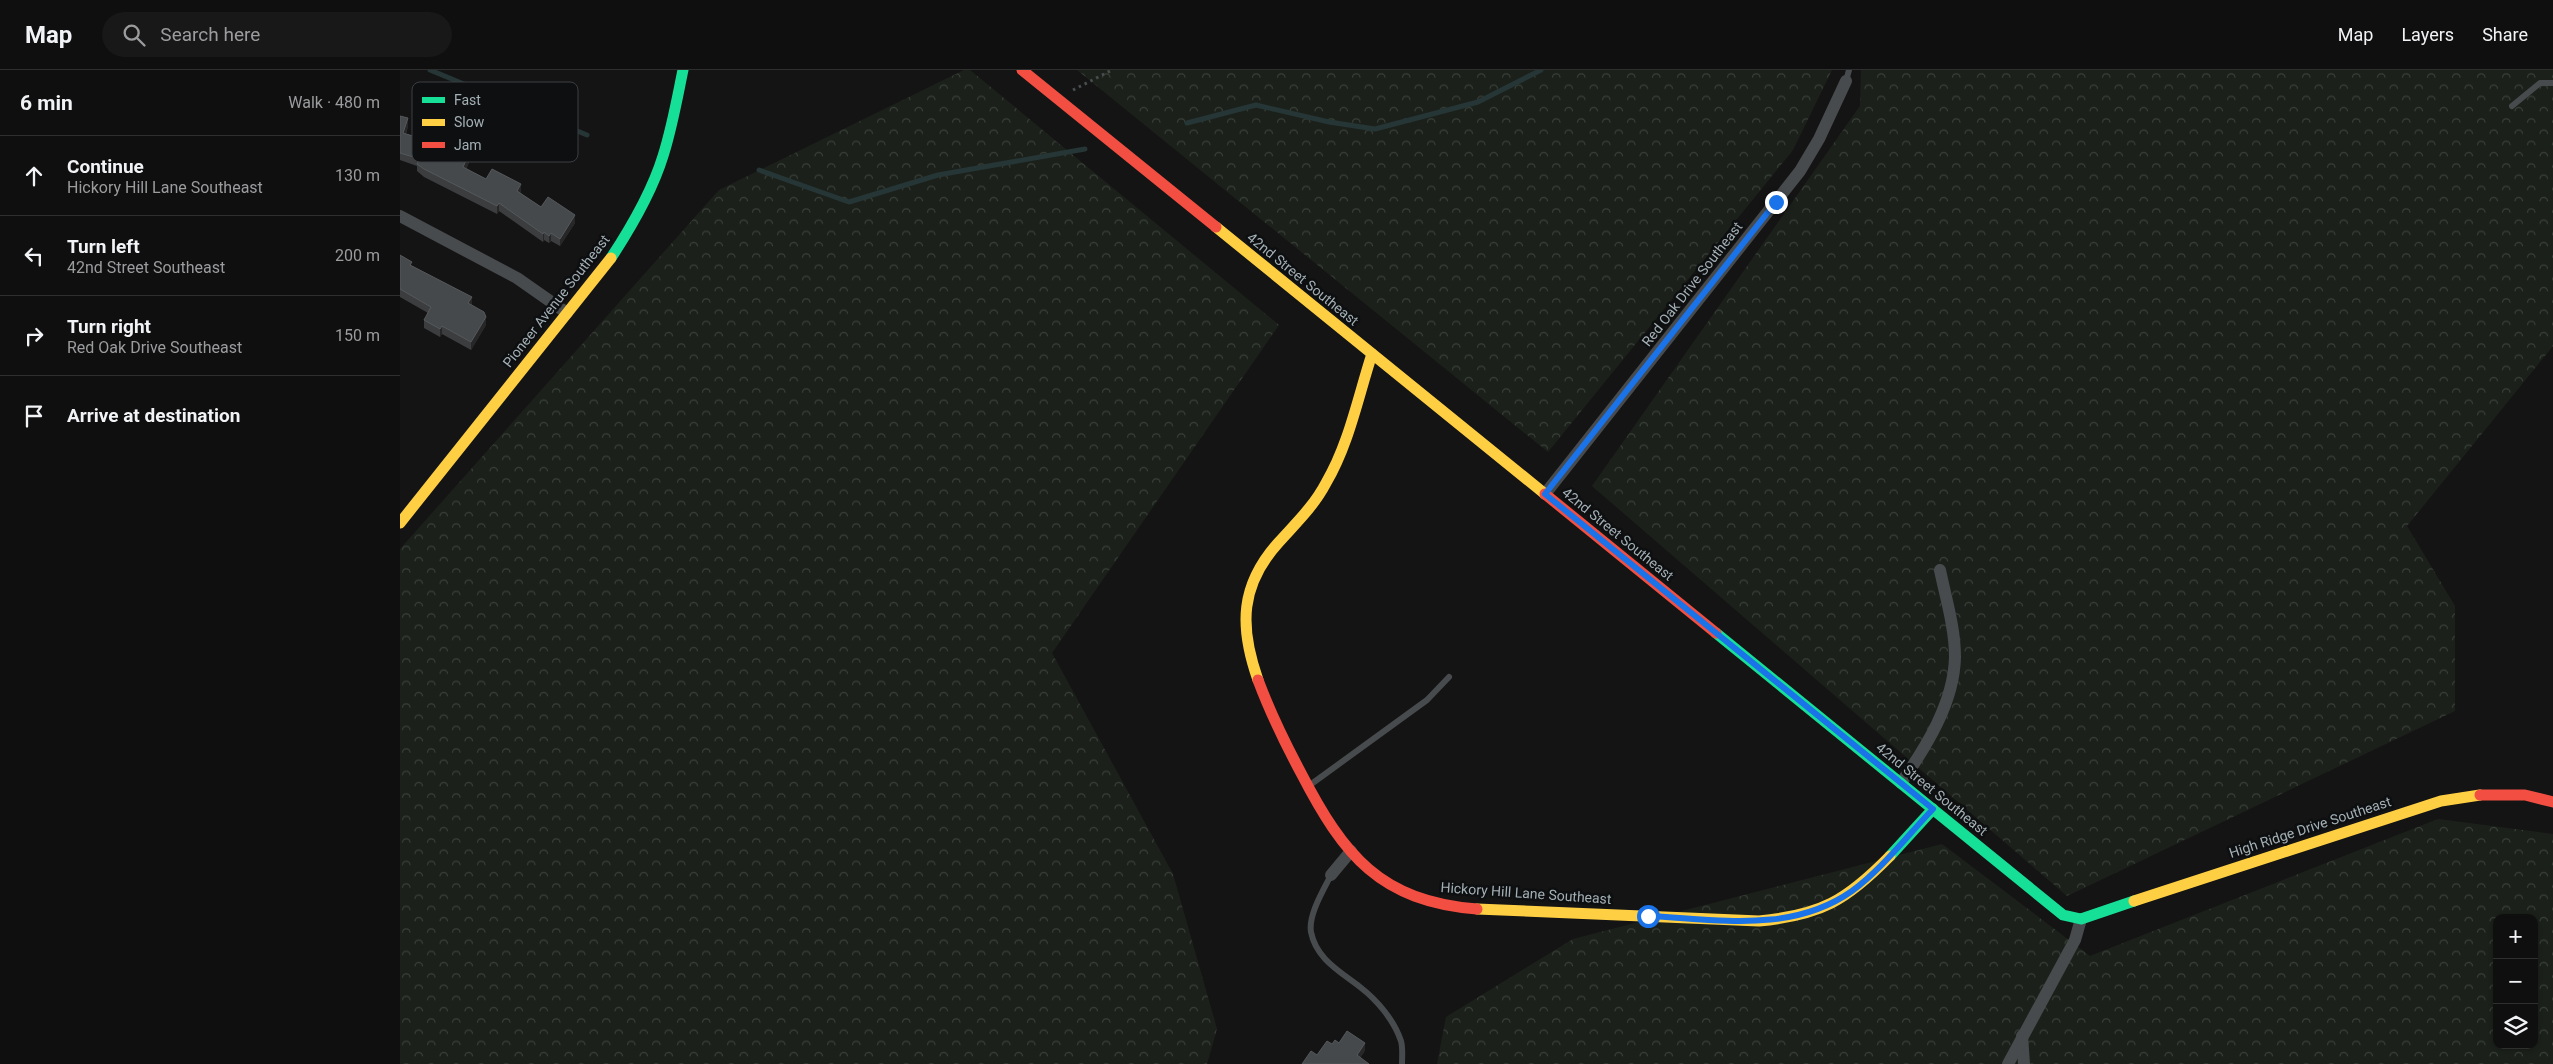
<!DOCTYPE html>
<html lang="en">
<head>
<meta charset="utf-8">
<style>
  :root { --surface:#0f0f0f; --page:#181818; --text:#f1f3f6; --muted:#9b9c9e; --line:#2f2f2f }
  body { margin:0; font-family:Roboto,sans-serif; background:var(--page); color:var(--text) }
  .controls { position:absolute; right:15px; bottom:15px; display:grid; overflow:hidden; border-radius:10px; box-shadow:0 1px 4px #0004 }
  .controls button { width:45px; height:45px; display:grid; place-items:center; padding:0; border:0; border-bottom:1px solid var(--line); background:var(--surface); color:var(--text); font:25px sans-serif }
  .stop { position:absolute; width:15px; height:15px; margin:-11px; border:4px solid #1a73e8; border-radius:50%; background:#fff }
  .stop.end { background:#1a73e8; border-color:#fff; box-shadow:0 1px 5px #0008 }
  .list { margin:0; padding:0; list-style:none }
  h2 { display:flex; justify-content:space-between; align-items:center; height:65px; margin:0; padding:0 20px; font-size:21px }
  h2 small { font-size:16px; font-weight:400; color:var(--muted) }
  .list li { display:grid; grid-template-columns:32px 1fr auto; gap:15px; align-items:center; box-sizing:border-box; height:80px; padding:0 20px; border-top:1px solid var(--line) }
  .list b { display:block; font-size:19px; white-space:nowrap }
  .list p { margin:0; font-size:16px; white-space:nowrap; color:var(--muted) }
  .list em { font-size:16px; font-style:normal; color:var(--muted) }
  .icon { flex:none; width:28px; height:28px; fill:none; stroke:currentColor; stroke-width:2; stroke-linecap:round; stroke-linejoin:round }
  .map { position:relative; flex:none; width:2153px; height:994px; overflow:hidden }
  header { display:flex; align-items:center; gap:30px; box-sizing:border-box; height:70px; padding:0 25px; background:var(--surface); border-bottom:1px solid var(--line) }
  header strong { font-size:24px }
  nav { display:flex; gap:28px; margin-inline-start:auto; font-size:18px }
  .search { width:350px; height:45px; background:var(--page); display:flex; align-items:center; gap:12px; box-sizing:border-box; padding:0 18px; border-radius:28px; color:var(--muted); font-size:19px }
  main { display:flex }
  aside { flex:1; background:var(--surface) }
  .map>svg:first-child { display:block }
</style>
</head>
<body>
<header>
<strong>Map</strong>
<div class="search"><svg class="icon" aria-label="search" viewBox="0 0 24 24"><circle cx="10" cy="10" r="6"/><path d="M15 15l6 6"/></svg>Search here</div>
<nav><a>Map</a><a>Layers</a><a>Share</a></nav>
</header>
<main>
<aside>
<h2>6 min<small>Walk · 480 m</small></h2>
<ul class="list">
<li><svg class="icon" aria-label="ahead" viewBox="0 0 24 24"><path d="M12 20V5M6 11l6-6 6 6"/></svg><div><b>Continue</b><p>Hickory Hill Lane Southeast</p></div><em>130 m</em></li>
<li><svg class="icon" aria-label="left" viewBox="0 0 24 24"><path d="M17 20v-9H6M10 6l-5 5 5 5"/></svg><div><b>Turn left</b><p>42nd Street Southeast</p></div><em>200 m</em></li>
<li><svg class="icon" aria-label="right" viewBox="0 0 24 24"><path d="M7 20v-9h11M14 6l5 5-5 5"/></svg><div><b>Turn right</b><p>Red Oak Drive Southeast</p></div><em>150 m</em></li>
<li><svg class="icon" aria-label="arrive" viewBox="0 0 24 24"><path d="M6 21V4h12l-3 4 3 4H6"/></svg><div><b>Arrive at destination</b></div></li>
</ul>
</aside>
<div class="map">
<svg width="2153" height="994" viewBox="0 0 2153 994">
  <defs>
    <pattern id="forest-crowns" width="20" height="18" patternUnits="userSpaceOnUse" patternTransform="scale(1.25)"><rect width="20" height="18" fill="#1b211a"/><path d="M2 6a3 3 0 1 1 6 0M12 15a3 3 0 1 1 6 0" fill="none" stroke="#393f39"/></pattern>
  </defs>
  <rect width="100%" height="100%" fill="#141414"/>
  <g fill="url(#forest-crowns)" fill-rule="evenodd">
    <path d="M564 0H570L879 255 652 583 773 804 817 959 807 994H0V479L319 120Z"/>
    <path d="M677 0H1432L1393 80 1148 382Z"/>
    <path d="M1461 0H2153V276L2007 456 2055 536V641L1667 826 1192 416 1460 36Z"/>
    <path d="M2038 749 2153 764V994H1037L1046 947 1173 869 1542 774 1690 886ZM2097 848H2134V975H2097Z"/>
  </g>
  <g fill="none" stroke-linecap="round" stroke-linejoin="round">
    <g stroke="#263536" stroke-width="5">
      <path d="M30 0 187 65"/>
      <path d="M787 53 856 35 929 52 975 59 1078 32 1141 0"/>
      <path d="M359 100 449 132 538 105 685 79"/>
    </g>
    <path stroke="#494d4f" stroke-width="3" stroke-dasharray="2.5 4" stroke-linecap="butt" d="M673 20 712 0"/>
    <g stroke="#484b4d" stroke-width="6">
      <path d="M1446 11 1449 0"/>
      <path d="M2112 36 2140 13H2153"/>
      <path d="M910 715 1027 630 1049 607"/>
      <path d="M931 805C924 819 908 845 911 862 916 889 941 902 960 917 977 930 994 950 1001 971 1003 978 1002 987 1002 994"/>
    </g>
    <g stroke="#484b4d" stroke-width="12">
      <path d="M0 146 117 208 167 243"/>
      <path d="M1145 424 1400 101 1419 69 1446 11"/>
      <path d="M1501 713C1526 677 1554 633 1555 587 1555 558 1546 529 1540 500"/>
      <path d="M931 805 951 781"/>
      <path d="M1622 966 1624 994"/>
      <path d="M1608 994 1675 870 1681 849"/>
    </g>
    <g stroke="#16e098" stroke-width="11">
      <path d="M211 188C232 156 252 122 263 86 272 58 277 29 283 0"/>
      <path d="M1316 563 1663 845 1681 849 1734 831"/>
      <path d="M1490 786 1533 739"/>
    </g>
    <g stroke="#ffcf43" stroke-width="11">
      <path d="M816 157 1145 424"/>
      <path d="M0 453 211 188"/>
      <path d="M858 610C839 556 840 515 879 472 896 453 914 436 926 413 949 374 958 327 972 284"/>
      <path d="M1734 831 2041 731 2080 725"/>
      <path d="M1077 839 1359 851C1421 845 1446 831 1490 786"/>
    </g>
    <g stroke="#f24e42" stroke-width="11">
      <path d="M622 0 816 157"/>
      <path d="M1145 424 1316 563"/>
      <path d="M858 610C870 642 885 673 901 703 944 786 980 831 1077 839"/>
      <path d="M2080 725H2125L2153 732"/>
    </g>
  </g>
  <g fill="#3b3d3e">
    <path d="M0 46 8 56 6 64 29 71 40 67 76 77 66 99 86 109 121 122 120 123 141 137 175 153 160 176 151 171 149 173 144 170 143 172 99 141 97 144 24 107 17 101V96L0 90Z"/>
    <path d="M0 185 12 196 72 235 86 255 71 280 42 264 40 267 24 258V250L28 243 0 227Z"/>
  </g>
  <g fill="#272728">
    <path d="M8 48V56L3 71V63Z"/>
    <path d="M76 69V77L63 105V97Z"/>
    <path d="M121 114V122L117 129V121Z"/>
    <path d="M99 133V141L97 144V136Z"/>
    <path d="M175 145V153L160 176V169Z"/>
    <path d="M144 162V170L143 172V164Z"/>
    <path d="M151 163V171L149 173V166Z"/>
    <path d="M72 227V235L68 233Z"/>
    <path d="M86 247V255L71 280V272Z"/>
    <path d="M42 256V264L40 267V259Z"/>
    <path d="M965 973V981L957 993V985Z"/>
  </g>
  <g fill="#46494b" stroke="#55595c">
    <path d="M0 46 8 48 3 63 29 71 33 64 40 67 45 58 58 65 60 60 76 69 63 97 86 109 92 99 121 114 117 121 141 137 148 127 175 145 160 169 151 163 149 166 144 162 143 164 99 133 97 136 24 99 17 94 20 89 0 83Z"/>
    <path d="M0 185 12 192 10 195 72 227 68 233 84 242 86 247 71 272 42 256 40 259 24 250 31 237 0 219Z"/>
    <path d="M947 961 965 973 957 985 969 994H902L911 981 917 985 927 971 932 974 935 970 939 973Z"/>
  </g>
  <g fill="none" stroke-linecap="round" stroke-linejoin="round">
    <path stroke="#1a73e8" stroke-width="6" d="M1248 846C1317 849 1391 864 1452 821 1482 799 1507 766 1533 739L1145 424 1376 132"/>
  </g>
  <g text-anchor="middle" stroke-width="5" stroke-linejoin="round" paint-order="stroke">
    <g font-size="14" fill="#a3b0b6" stroke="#0e0f10">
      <text transform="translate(903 209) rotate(39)" y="5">42nd Street Southeast</text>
      <text transform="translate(1292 214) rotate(-52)" y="5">Red Oak Drive Southeast</text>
      <text transform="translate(156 231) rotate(-52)" y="5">Pioneer Avenue Southeast</text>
      <text transform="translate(1218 464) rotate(39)" y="5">42nd Street Southeast</text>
      <text transform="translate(1532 719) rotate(39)" y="5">42nd Street Southeast</text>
      <text transform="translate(1910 757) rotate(-18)" y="5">High Ridge Drive Southeast</text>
      <text transform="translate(1126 823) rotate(4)" y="5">Hickory Hill Lane Southeast</text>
    </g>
  </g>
  <rect x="12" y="12" width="166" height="80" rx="8" fill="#0e0f10" stroke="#3b3f42" stroke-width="1"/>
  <rect x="22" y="27" width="23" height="6" fill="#16e098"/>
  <rect x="22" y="49" width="23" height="7" fill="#ffcf43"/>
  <rect x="22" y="72" width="23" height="6" fill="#f24e42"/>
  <g font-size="14" fill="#a3b0b6">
    <text x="54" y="35">Fast</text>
    <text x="54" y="57">Slow</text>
    <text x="54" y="80">Jam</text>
  </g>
</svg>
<div class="controls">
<button>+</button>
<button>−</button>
<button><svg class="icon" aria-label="layers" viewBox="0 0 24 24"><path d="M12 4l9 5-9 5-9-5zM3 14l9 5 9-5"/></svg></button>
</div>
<div class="stop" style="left:1248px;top:846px"></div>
<div class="stop end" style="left:1376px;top:132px"></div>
</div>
</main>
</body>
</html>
